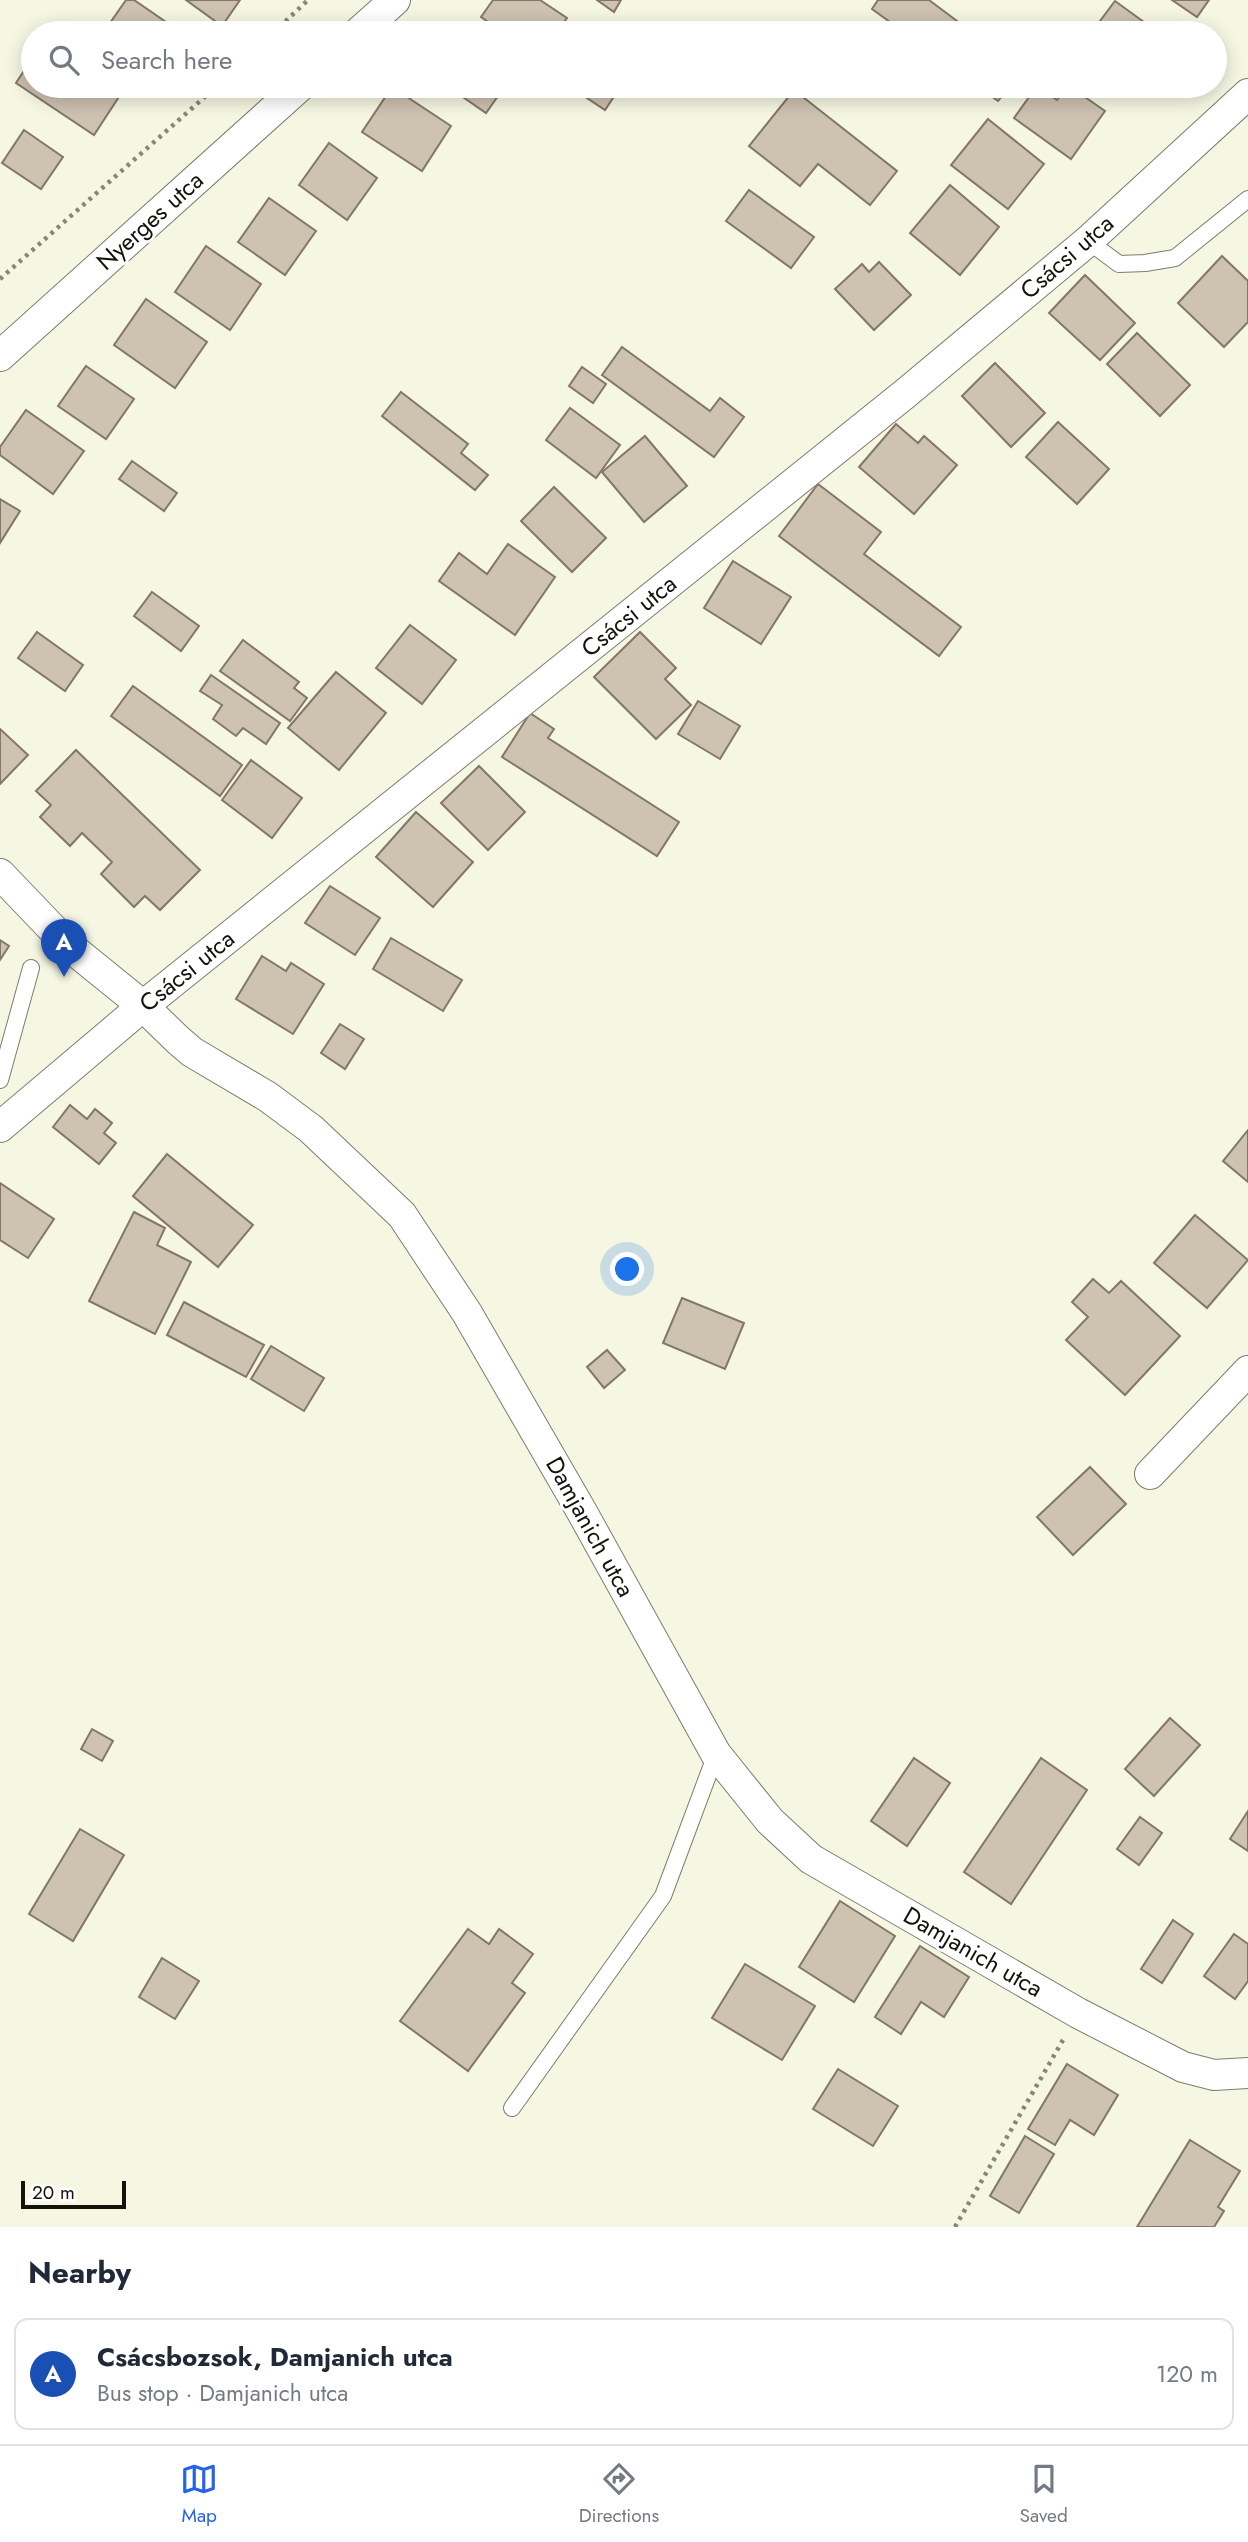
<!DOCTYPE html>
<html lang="en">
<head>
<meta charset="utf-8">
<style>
  :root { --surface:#fff; --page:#f6f6f7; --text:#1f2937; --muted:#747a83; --line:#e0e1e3; --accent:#2563eb }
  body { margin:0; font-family:Jost,sans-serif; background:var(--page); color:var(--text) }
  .scale { position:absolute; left:21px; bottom:18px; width:105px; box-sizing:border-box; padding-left:7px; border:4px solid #13130c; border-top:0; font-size:19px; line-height:24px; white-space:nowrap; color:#13130c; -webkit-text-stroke:5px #fff; paint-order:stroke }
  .you { position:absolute; left:628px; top:1270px; width:24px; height:24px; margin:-18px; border:5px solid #fff; border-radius:50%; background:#1a73e8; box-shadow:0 0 0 10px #1a73e833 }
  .badge { display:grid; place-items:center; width:46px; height:46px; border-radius:50%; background:var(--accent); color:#fff; font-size:23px; font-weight:700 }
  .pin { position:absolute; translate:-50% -58px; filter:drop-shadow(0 2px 4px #0008) }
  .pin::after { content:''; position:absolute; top:37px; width:24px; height:21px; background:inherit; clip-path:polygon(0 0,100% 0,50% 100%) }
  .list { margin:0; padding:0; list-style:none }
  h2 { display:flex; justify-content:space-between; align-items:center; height:91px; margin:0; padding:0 28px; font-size:30px }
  h2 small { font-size:23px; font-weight:400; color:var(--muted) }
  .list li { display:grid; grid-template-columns:46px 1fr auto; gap:21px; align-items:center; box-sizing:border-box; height:112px; margin:0 14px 14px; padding:0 14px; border:2px solid var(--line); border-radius:14px }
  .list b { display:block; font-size:26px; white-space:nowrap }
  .list p { margin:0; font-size:23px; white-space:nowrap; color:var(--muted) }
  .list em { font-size:23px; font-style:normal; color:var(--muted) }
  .icon { flex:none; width:38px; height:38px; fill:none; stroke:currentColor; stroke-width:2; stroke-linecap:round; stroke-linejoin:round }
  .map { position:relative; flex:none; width:1248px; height:2227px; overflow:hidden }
  .search { position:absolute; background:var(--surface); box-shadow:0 4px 18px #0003; left:21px; right:21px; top:21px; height:77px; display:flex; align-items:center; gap:18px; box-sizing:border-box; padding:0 24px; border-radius:38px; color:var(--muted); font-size:26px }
  .sheet { height:217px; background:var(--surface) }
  nav { display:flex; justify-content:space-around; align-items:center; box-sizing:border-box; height:98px; border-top:2px solid var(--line); background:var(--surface); font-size:19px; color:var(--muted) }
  nav a { display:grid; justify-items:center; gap:4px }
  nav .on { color:var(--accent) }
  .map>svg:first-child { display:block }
</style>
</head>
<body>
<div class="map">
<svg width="1248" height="2227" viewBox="0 0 1248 2227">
  <rect width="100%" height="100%" fill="#f6f7e3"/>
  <g fill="#cec2b1" stroke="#827768" stroke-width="2">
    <path d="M126 0H134L182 33H103Z"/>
    <path d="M186 0H240L222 26Z"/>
    <path d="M493 0H540L567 18 556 33H504L481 17Z"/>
    <path d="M597 0H621L614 12Z"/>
    <path d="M878 0H929L973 33H905L872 9Z"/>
    <path d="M1172 0H1209L1197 17Z"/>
    <path d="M1115 1 1159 33H1091Z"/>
    <path d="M451 24 464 33H445Z"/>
    <path d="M33 57V86H126L94 135 16 83Z"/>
    <path d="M447 86H505L486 113Z"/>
    <path d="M569 86H621L605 110Z"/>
    <path d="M977 86H1010L998 101Z"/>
    <path d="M1037 86 1057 100 1069 86 1105 111 1071 159 1014 118Z"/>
    <path d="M392 87 451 126 422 171 362 132Z"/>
    <path d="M794 90 897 171 870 205 818 164 800 186 749 146Z"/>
    <path d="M988 119 1044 164 1008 209 951 165Z"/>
    <path d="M24 130 63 157 41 189 2 163Z"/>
    <path d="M329 143 377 178 347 220 299 185Z"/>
    <path d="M950 185 999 227 960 275 910 233Z"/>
    <path d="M749 190 814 237 791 268 726 221Z"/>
    <path d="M269 198 316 231 285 275 238 242Z"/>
    <path d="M206 246 261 284 230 330 175 292Z"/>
    <path d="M1222 256 1248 281V322L1224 347 1178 303Z"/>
    <path d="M879 262 911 295 874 330 835 289 862 264 869 272Z"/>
    <path d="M1085 275 1135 323 1100 360 1049 313Z"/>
    <path d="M146 299 207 342 175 388 114 345Z"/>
    <path d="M1137 333 1190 385 1160 416 1107 364Z"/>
    <path d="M622 347 710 411 720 398 744 417 714 457 602 375Z"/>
    <path d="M995 363 1045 413 1011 447 962 396Z"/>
    <path d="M86 366 134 399 106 439 58 406Z"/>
    <path d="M582 367 606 384 593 403 569 386Z"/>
    <path d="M401 392 468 444 461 453 488 475 475 490 382 416Z"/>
    <path d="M570 408 620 445 596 478 546 440Z"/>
    <path d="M26 410 84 451 53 494 0 455V447Z"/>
    <path d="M1058 422 1109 469 1077 504 1026 457Z"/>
    <path d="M896 424 918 443 924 436 957 465 914 514 859 467Z"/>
    <path d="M645 436 687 486 644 522 602 472Z"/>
    <path d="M132 461 177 493 164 511 119 479Z"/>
    <path d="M818 484 881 532 864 554 961 627 939 656 779 536Z"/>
    <path d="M554 487 606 538 572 572 521 521Z"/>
    <path d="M0 499 20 511 0 543Z"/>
    <path d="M508 544 555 577 515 635 439 581 459 553 487 574Z"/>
    <path d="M733 561 791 597 761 644 704 608Z"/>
    <path d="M152 592 199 626 181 651 134 616Z"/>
    <path d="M410 625 456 660 422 704 376 668Z"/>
    <path d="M37 632 83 665 65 691 18 658Z"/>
    <path d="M640 632 676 668 665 679 691 705 656 739 594 677Z"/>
    <path d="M243 640 299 682 294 688 307 698 290 721 220 671Z"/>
    <path d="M336 672 386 713 339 770 288 728Z"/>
    <path d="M211 675 280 723 266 744 243 728 236 736 213 719 222 705 200 691Z"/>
    <path d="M133 686 242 765 220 796 111 716Z"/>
    <path d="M698 701 740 726 720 759 678 734Z"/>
    <path d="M530 713 554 729 548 738 679 822 657 856 502 757Z"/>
    <path d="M0 729 28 755 0 784Z"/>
    <path d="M76 750 200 870 160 910 145 896 134 907 101 874 112 862 82 833 70 846 40 817 51 805 36 791Z"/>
    <path d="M251 760 302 798 272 838 222 800Z"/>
    <path d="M479 766 525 812 488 850 441 803Z"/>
    <path d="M416 812 473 862 433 907 376 857Z"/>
    <path d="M330 886 380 918 355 955 305 923Z"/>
    <path d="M391 938 462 980 443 1011 373 969Z"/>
    <path d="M0 940 9 946 0 960Z"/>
    <path d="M262 956 286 971 291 963 324 984 293 1034 236 999Z"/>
    <path d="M340 1024 364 1039 345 1069 321 1053Z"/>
    <path d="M70 1105 87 1119 95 1109 112 1123 104 1133 116 1143 99 1164 53 1127Z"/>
    <path d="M1248 1130V1182L1223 1161Z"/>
    <path d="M167 1154 253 1225 218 1267 133 1196Z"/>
    <path d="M0 1183 54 1219 28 1258 0 1240Z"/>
    <path d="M134 1212 165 1228 157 1245 191 1262 155 1334 89 1301Z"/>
    <path d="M1195 1215 1248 1260 1207 1308 1154 1263Z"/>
    <path d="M1093 1279 1109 1293 1121 1281 1180 1336 1125 1395 1066 1340 1088 1317 1072 1302Z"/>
    <path d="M682 1298 744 1323 725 1369 663 1343Z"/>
    <path d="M184 1302 264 1345 246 1377 167 1335Z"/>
    <path d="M271 1346 324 1378 304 1411 251 1379Z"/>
    <path d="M607 1350 625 1370 604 1388 587 1367Z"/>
    <path d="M1090 1467 1126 1504 1073 1555 1037 1517Z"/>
    <path d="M1170 1718 1200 1745 1154 1796 1125 1769Z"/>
    <path d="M92 1729 113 1741 102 1761 81 1749Z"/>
    <path d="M914 1758 950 1783 907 1846 871 1821Z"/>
    <path d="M1041 1758 1087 1790 1011 1904 964 1872Z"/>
    <path d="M1248 1811V1851L1230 1839Z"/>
    <path d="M1140 1817 1162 1833 1139 1865 1117 1849Z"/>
    <path d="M80 1829 124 1855 73 1941 29 1914Z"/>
    <path d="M840 1901 895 1936 854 2002 799 1967Z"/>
    <path d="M1173 1920 1193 1934 1162 1983 1141 1969Z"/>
    <path d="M468 1929 489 1944 499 1929 533 1954 512 1983 525 1993 468 2071 400 2021Z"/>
    <path d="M1234 1934 1248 1944V1981L1235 1999 1204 1976Z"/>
    <path d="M920 1946 969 1977 944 2017 921 2002 901 2034 875 2017Z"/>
    <path d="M162 1958 199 1981 175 2019 139 1997Z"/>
    <path d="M745 1964 815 2006 782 2060 712 2018Z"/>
    <path d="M1067 2064 1118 2095 1094 2135 1070 2120 1055 2145 1028 2129Z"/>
    <path d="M838 2069 898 2106 873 2146 813 2109Z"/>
    <path d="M1025 2136 1054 2154 1019 2213 990 2196Z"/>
    <path d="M1190 2140 1240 2171 1218 2207 1224 2211 1214 2227H1137Z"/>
  </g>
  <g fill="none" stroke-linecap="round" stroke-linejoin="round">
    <g stroke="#7c7d6c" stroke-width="18">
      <g id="lane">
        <path d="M1088 241 1119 264 1145 263 1175 258 1248 199"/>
        <path d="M0 1080 31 968"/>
        <path d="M512 2108 663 1896 716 1754"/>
      </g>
    </g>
    <g stroke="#7c7d6c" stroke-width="32">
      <g id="street">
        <path d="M358 33 395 0"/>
        <path d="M0 356 300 86"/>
        <path d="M0 874 69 946 143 1006 178 1040 192 1052 268 1097 311 1129 402 1215 467 1313 582 1512 716 1754 770 1821 811 1859 1078 2013 1183 2067 1214 2075 1248 2073"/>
        <path d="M0 1127 143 1006 906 393 1088 241 1248 94"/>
        <path d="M1150 1474 1248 1371"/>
      </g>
    </g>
    <g stroke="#868679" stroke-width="4.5" stroke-dasharray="3.5 5" stroke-linecap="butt">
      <path d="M273 33 308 0"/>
      <path d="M0 279 217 86"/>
      <path d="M955 2227 1063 2040"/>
    </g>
    <use href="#lane" stroke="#fff" stroke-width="16"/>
    <use href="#street" stroke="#fff" stroke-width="30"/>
  </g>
  <g text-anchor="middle" stroke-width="6" stroke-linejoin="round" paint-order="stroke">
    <g font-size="24" fill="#13130c" stroke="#fff">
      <text transform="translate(150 221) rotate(-42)" y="8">Nyerges utca</text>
      <text transform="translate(1067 257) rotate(-41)" y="8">Csácsi utca</text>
      <text transform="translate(629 616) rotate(-39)" y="8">Csácsi utca</text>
      <text transform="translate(187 971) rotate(-39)" y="8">Csácsi utca</text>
      <text transform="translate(590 1527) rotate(61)" y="8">Damjanich utca</text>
      <text transform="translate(973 1952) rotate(30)" y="8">Damjanich utca</text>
    </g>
  </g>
</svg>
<div class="scale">20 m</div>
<div class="you"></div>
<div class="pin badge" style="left:64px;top:977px;background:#1a4fb4">A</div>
<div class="search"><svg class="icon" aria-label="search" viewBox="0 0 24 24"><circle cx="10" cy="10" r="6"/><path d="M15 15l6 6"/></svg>Search here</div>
</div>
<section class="sheet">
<h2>Nearby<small></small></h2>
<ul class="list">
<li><span class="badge" style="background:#1a4fb4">A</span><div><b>Csácsbozsok, Damjanich utca</b><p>Bus stop · Damjanich utca</p></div><em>120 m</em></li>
</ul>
</section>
<nav>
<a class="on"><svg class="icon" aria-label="map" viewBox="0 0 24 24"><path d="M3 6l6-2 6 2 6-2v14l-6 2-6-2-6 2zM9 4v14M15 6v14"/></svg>Map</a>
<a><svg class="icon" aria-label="directions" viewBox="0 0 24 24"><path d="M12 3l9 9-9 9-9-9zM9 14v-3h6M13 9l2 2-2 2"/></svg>Directions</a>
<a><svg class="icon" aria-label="saved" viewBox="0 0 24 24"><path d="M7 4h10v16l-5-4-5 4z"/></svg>Saved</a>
</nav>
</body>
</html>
